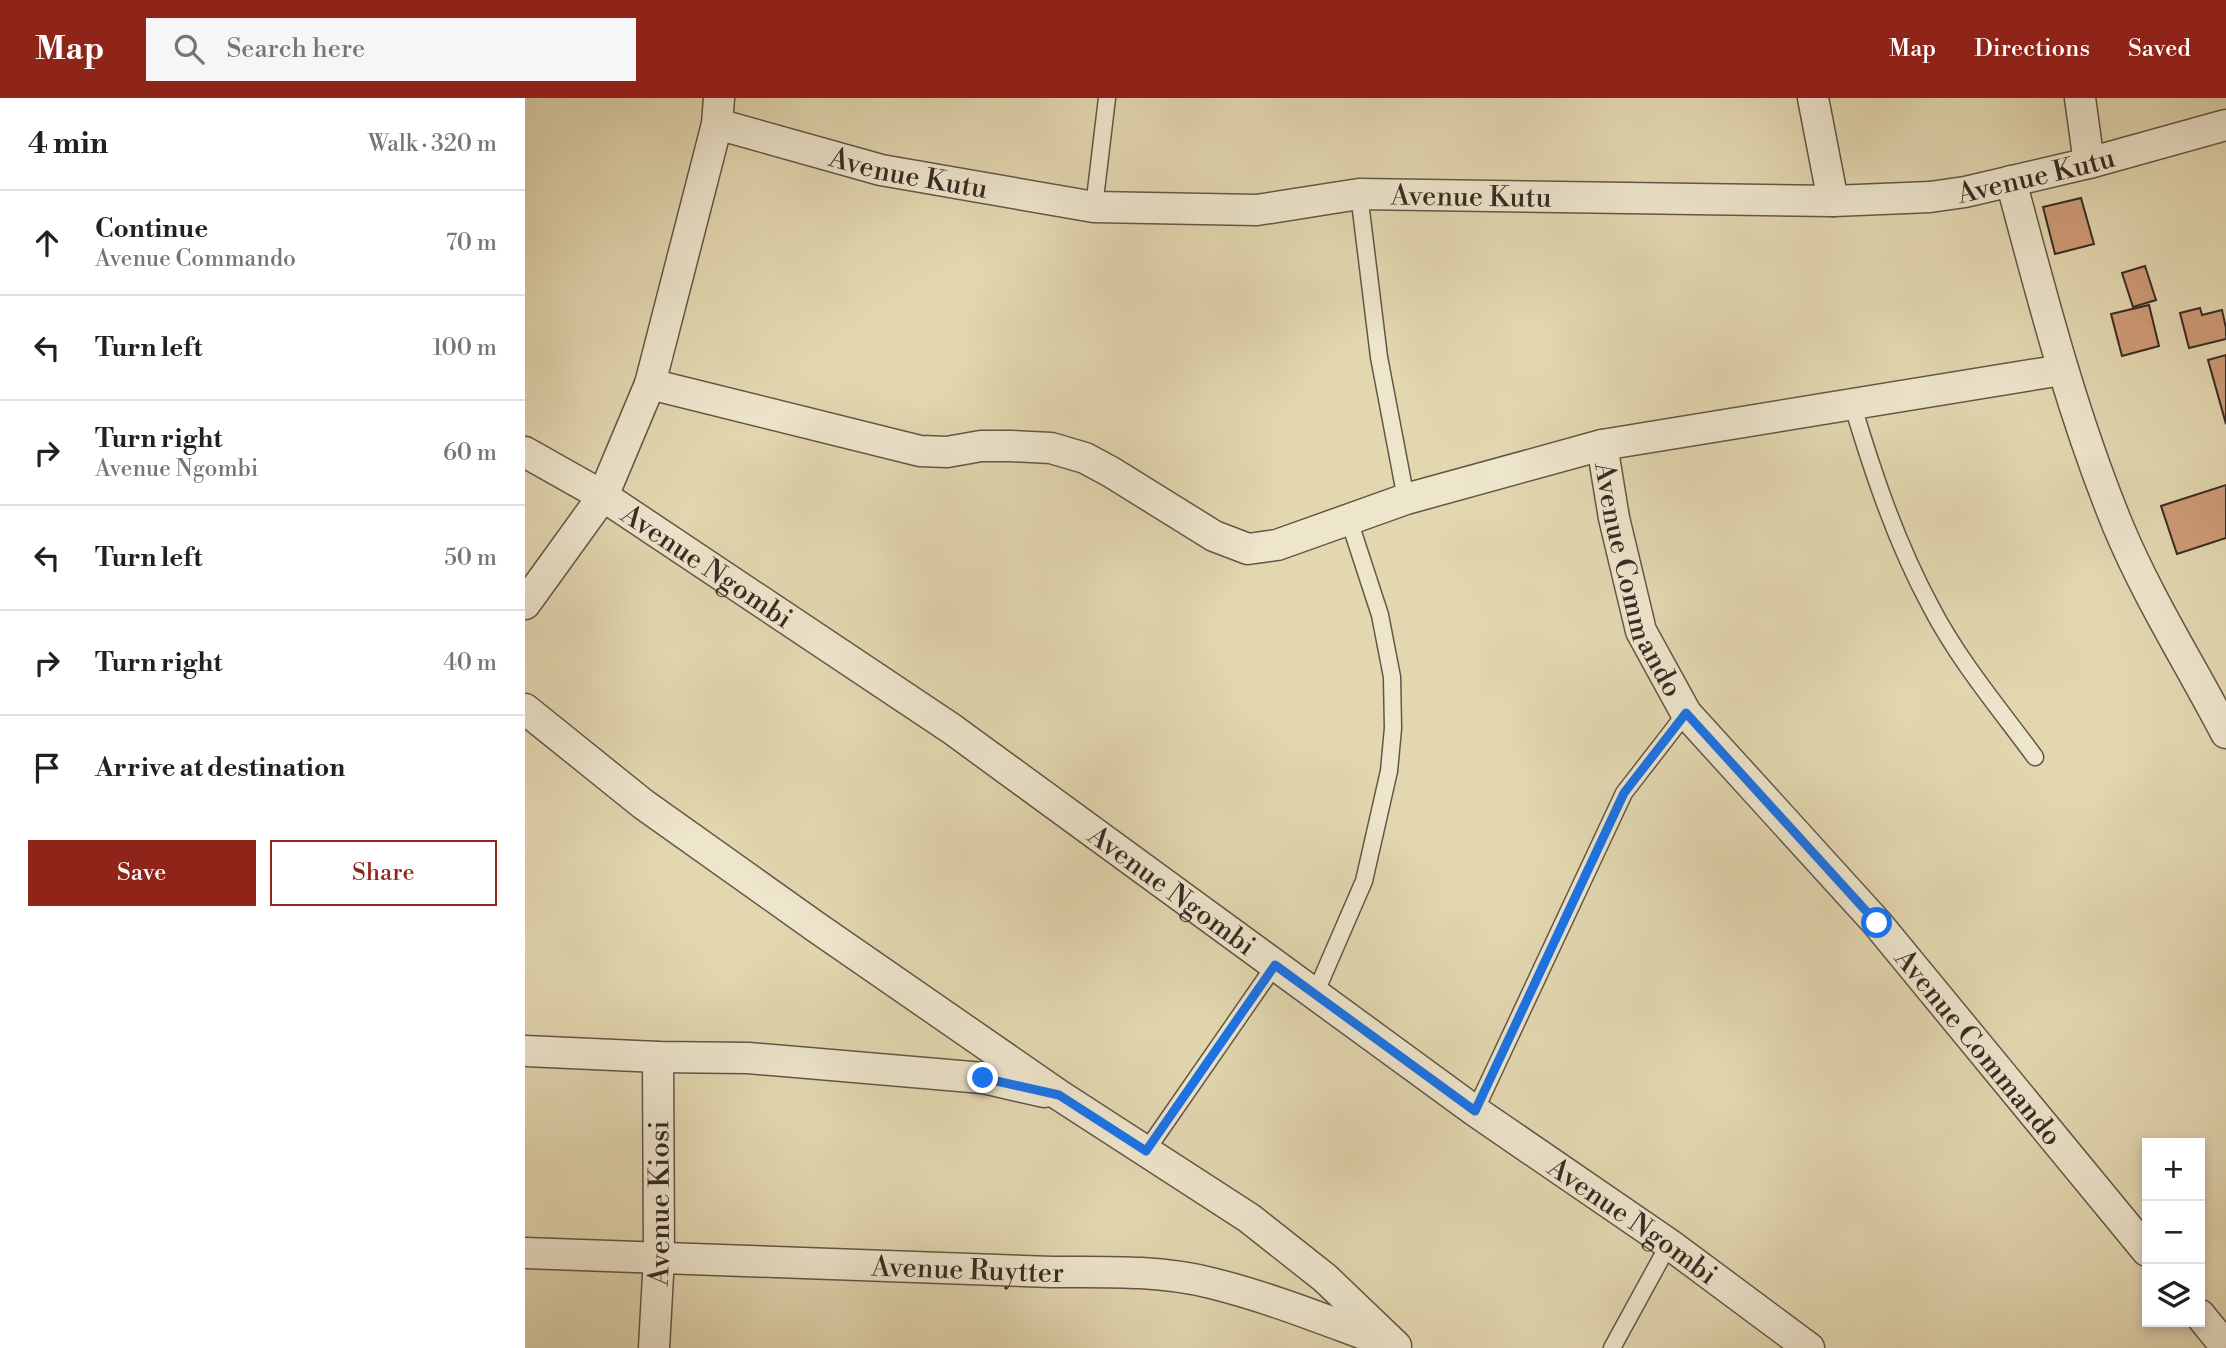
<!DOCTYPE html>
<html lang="en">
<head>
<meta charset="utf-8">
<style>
  :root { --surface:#fff; --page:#f6f6f6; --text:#202124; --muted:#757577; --line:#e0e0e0; --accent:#8f2418 }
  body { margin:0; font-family:"Libre Bodoni",serif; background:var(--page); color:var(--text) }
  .controls { position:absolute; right:21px; bottom:21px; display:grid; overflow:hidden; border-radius:0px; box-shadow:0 4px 10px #0003 }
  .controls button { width:63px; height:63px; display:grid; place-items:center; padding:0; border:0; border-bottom:2px solid var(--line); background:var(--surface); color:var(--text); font:35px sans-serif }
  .stop { position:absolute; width:21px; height:21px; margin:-16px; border:5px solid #1a73e8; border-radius:50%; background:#fff }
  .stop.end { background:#1a73e8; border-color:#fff; box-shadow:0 2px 7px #0008 }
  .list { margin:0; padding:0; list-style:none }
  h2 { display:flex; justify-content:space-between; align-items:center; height:91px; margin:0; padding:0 28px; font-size:30px }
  h2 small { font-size:23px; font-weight:400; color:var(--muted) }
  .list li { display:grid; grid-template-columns:46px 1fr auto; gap:21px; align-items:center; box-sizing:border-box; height:105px; padding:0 28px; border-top:2px solid var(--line) }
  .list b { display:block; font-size:26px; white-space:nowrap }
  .list p { margin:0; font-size:23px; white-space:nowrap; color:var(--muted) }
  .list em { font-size:23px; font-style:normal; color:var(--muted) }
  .actions { display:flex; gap:14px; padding:21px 28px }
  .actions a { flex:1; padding:16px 0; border:2px solid var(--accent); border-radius:0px; text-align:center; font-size:24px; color:var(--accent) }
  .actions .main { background:var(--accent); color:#fff }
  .icon { flex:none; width:38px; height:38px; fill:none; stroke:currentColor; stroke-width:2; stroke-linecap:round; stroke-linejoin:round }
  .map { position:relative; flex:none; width:1701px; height:1250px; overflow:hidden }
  header { display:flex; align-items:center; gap:42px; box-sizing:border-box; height:98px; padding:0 35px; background:var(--accent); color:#fff }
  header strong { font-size:33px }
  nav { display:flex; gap:38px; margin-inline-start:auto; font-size:24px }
  .search { width:490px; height:63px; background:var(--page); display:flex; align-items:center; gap:18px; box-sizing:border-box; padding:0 24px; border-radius:0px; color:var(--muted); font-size:26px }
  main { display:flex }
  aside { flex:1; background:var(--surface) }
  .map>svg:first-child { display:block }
</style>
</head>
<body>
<header>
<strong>Map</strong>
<div class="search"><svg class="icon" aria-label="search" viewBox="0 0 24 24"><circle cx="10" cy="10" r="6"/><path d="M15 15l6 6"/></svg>Search here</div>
<nav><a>Map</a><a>Directions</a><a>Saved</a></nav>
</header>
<main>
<aside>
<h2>4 min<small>Walk · 320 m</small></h2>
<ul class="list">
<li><svg class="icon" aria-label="ahead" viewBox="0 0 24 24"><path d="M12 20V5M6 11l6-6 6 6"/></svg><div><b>Continue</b><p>Avenue Commando</p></div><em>70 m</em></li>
<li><svg class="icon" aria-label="left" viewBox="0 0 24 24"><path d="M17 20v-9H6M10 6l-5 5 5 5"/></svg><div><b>Turn left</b></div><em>100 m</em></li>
<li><svg class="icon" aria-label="right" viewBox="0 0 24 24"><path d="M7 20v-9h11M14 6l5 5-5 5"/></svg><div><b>Turn right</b><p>Avenue Ngombi</p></div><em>60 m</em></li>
<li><svg class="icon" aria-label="left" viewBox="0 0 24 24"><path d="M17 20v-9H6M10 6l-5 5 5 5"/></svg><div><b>Turn left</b></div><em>50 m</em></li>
<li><svg class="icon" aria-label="right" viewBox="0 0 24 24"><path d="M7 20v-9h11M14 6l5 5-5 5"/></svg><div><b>Turn right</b></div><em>40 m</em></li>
<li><svg class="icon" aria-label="arrive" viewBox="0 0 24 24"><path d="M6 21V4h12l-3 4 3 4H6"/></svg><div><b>Arrive at destination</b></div></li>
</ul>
<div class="actions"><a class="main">Save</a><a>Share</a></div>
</aside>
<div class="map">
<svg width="1701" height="1250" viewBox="0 0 1701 1250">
  <rect width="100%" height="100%" fill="#e3d7b0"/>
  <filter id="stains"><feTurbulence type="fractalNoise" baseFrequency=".00286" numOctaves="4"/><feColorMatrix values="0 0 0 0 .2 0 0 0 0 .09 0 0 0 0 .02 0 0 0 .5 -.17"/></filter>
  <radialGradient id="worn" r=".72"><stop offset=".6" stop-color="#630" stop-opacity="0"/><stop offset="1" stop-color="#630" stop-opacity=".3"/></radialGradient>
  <g fill="#ce9b77" stroke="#382c25" stroke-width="2">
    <path d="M1556 100 1569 146 1530 156 1518 109Z"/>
    <path d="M1620 168 1631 202 1608 209 1597 175Z"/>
    <path d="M1624 207 1634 248 1597 258 1586 216Z"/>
    <path d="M1675 210 1677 217 1697 212 1701 230V241L1664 250 1655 215Z"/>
    <path d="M1701 257V326L1683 262Z"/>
    <path d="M1701 387V440L1652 456 1636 408Z"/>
  </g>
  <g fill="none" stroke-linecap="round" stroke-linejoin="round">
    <g stroke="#635748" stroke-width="19">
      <g id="service">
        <path d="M834 96 854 259 881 401"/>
        <path d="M569 109 582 0"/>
        <path d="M1327 305C1348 375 1371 444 1406 509 1434 563 1474 610 1510 659"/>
        <path d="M790 896 839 783 864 673 868 630 867 579 855 517 824 422"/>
        <path d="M950 1013 1099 695 1161 615"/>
        <path d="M621 1053 750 867"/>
        <path d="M1087 1250 1144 1146"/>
      </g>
    </g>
    <g stroke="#635748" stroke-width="33">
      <g id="minor">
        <path d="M1288 0 1308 103"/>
        <path d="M1555 0 1564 65"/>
        <path id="s1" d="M192 26 356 72 569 109 732 112 834 96 1308 103 1405 99 1440 94 1564 65 1701 27"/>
        <path d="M1486 83C1517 199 1547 316 1593 428 1623 500 1665 566 1701 635"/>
        <path d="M125 286 395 353 422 354 456 348H485L526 350 560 360 586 374 689 438 723 451 752 447 881 401 1077 347 1537 272"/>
        <path id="s2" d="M1077 347 1089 420 1116 533 1161 615 1352 825 1622 1153"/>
        <path id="s3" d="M0 354 78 398 427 631 950 1013 1144 1146 1284 1250"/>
        <path d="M0 506 78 398 125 286 192 26 194 0"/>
        <path d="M0 611 118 706 291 829 534 997 724 1120 800 1180 871 1248"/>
        <path d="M0 953 133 959 223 960 283 965 458 980 519 994"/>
        <path id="s4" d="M0 1155 527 1174C580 1174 634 1172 686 1185 747 1200 805 1224 863 1245"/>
        <path d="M1675 1217 1701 1249"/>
        <path id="s5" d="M129 1250 134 1159 133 959"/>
      </g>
    </g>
    <use href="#service" stroke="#ede5cc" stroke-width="16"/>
    <use href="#minor" stroke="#ede5cc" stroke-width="30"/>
  </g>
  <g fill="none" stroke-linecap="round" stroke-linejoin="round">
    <path stroke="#1a73e8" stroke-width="9" d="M458 980 534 997 621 1053 750 867 950 1013 1099 695 1161 615 1352 825"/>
  </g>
  <g text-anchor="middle" stroke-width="6" stroke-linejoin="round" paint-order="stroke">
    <g font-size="28" fill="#382c25" stroke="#ede5cc">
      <text dy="10" stroke="none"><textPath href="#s1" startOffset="198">Avenue Kutu</textPath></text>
      <text dy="10" stroke="none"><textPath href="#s1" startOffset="1332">Avenue Kutu</textPath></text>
      <text dy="10" stroke="none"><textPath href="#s1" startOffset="765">Avenue Kutu</textPath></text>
      <text dy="10" stroke="none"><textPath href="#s3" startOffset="215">Avenue Ngombi</textPath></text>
      <text dy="10" stroke="none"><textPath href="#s2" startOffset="140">Avenue Commando</textPath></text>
      <text dy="10" stroke="none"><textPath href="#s3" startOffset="782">Avenue Ngombi</textPath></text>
      <text dy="10" stroke="none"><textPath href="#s2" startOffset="728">Avenue Commando</textPath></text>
      <text dy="10" stroke="none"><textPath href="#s5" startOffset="145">Avenue Kiosi</textPath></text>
      <text dy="10" stroke="none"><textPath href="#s3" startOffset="1349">Avenue Ngombi</textPath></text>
      <text dy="10" stroke="none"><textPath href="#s4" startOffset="443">Avenue Ruytter</textPath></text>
    </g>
  </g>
  <rect width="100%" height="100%" filter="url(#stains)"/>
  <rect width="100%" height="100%" fill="url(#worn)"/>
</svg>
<div class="controls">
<button>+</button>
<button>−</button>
<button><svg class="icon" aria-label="layers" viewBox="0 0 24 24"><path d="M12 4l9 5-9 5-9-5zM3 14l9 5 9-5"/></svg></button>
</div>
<div class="stop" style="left:1352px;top:825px"></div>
<div class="stop end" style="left:458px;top:980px"></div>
</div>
</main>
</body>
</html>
